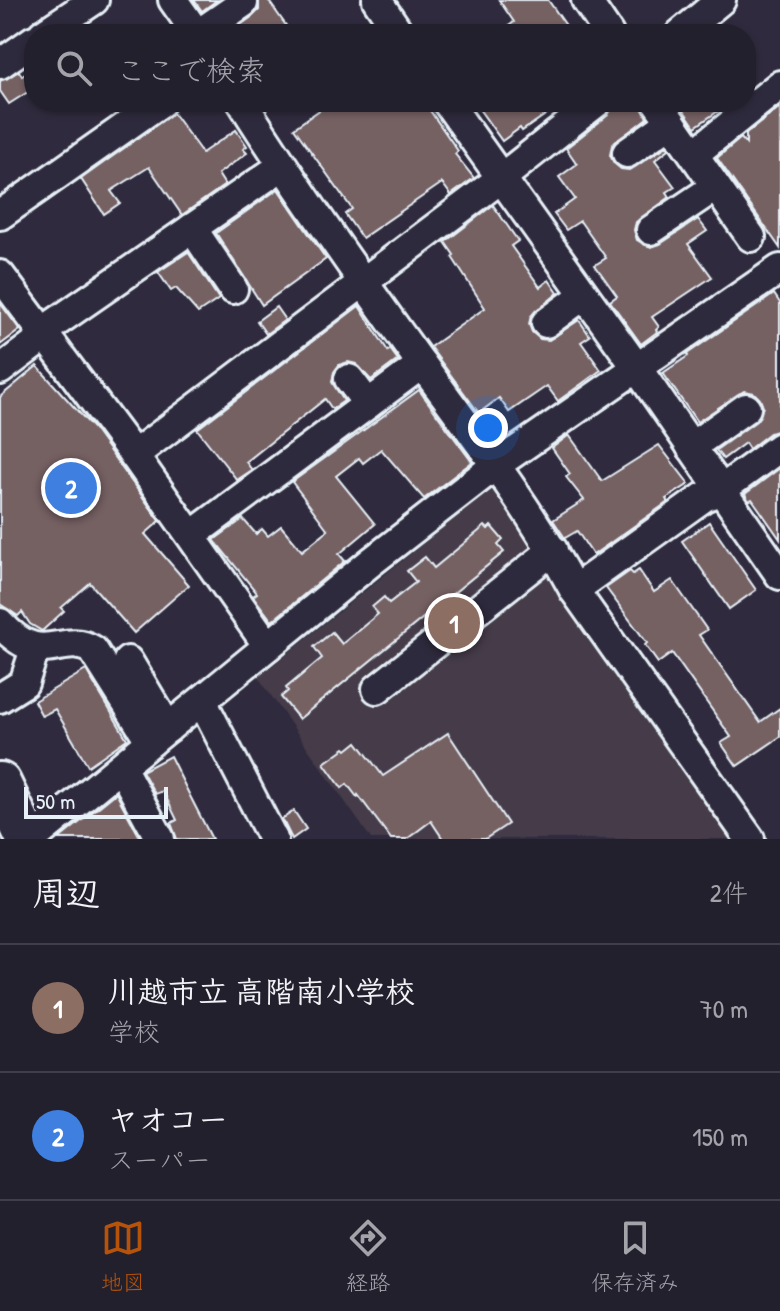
<!DOCTYPE html>
<html lang="ja">
<head>
<meta charset="utf-8">
<style>
  :root { --surface:#23202e; --page:#2b2836; --text:#f1f3f6; --muted:#a3a3aa; --line:#403e4a; --accent:#b45309 }
  body { margin:0; font-family:"Patrick Hand","Klee One",sans-serif; background:var(--page); color:var(--text) }
  .scale { position:absolute; left:24px; bottom:20px; width:144px; box-sizing:border-box; padding-left:8px; border:4px solid #e8f1f8; border-top:0; font-size:22px; line-height:28px; white-space:nowrap; color:#e8f1f8; -webkit-text-stroke:6px #2f2a3d; paint-order:stroke }
  .you { position:absolute; left:488px; top:428px; width:28px; height:28px; margin:-20px; border:6px solid #fff; border-radius:50%; background:#1a73e8; box-shadow:0 0 0 12px #1a73e833 }
  .badge { display:grid; place-items:center; width:52px; height:52px; border-radius:50%; background:var(--accent); color:#fff; font-size:26px; font-weight:700 }
  .pin { position:absolute; translate:-50% -50%; border:4px solid #fff; box-shadow:0 2px 8px #0006 }
  .list { margin:0; padding:0; list-style:none }
  h2 { display:flex; justify-content:space-between; align-items:center; height:104px; margin:0; padding:0 32px; font-size:34px }
  h2 small { font-size:26px; font-weight:400; color:var(--muted) }
  .list li { display:grid; grid-template-columns:52px 1fr auto; gap:24px; align-items:center; box-sizing:border-box; height:128px; padding:0 32px; border-top:2px solid var(--line) }
  .list b { display:block; font-size:30px; white-space:nowrap }
  .list p { margin:0; font-size:26px; white-space:nowrap; color:var(--muted) }
  .list em { font-size:26px; font-style:normal; color:var(--muted) }
  .icon { flex:none; width:44px; height:44px; fill:none; stroke:currentColor; stroke-width:2; stroke-linecap:round; stroke-linejoin:round }
  .map { position:relative; flex:none; width:780px; height:839px; overflow:hidden }
  .search { position:absolute; background:var(--surface); box-shadow:0 2px 6px #0004; left:24px; right:24px; top:24px; height:88px; display:flex; align-items:center; gap:20px; box-sizing:border-box; padding:0 28px; border-radius:32px; color:var(--muted); font-size:30px }
  .sheet { height:360px; background:var(--surface) }
  nav { display:flex; justify-content:space-around; align-items:center; box-sizing:border-box; height:112px; border-top:2px solid var(--line); background:var(--surface); font-size:22px; color:var(--muted) }
  nav a { display:grid; justify-items:center; gap:4px }
  nav .on { color:var(--accent) }
  .map>svg:first-child { display:block }
</style>
</head>
<body>
<div class="map">
<svg width="780" height="839" viewBox="0 0 780 839">
  <rect width="100%" height="100%" fill="#2f2a3d"/>
  <filter id="ink" filterUnits="userSpaceOnUse"><feTurbulence type="fractalNoise" baseFrequency=".0125" numOctaves="2"/><feDisplacementMap in="SourceGraphic" scale="16" xChannelSelector="R" yChannelSelector="G"/><feConvolveMatrix kernelMatrix="1 2 1 2 8 2 1 2 1" color-interpolation-filters="sRGB"/></filter>
  <g filter="url(#ink)">
    <path fill="#443a48" d="M492 488H497L732 836 729 839H371L258 677Z"/>
    <g fill="#756162" stroke="#e8f1f8" stroke-width="2">
      <path d="M194 0H217L202 11Z"/>
      <path d="M259 0H268L292 34H228L253 16 259 10Z"/>
      <path d="M499 0H548L572 34H498L514 22Z"/>
      <path d="M34 67V88L9 104 0 91V81L19 71 22 76Z"/>
      <path d="M331 102H424L458 151 455 154 474 178 451 195 442 183 362 238 345 214 352 209 294 128Z"/>
      <path d="M474 102H564L522 131 520 128 502 141Z"/>
      <path d="M614 102H640L647 118 612 145 610 155 614 163 621 169 629 170 667 146 669 149 655 160 675 187 667 192 670 197 636 222 634 230 637 240 651 247 660 244 698 219 707 231 688 244 712 277 652 317 659 327 656 330 657 332 641 344 610 301 617 296 595 265 606 258 580 221 566 230 554 214 575 199 559 177 577 164 566 148 608 115Z"/>
      <path d="M678 102H731L695 127Z"/>
      <path d="M780 107V248L717 158 741 138 746 144V134Z"/>
      <path d="M173 113 202 153 236 130 247 146 243 149 247 153 218 174 225 185 182 215 149 167 111 191 120 203 104 214 81 179Z"/>
      <path d="M278 189 326 259 262 305 216 233Z"/>
      <path d="M493 205 518 241 511 246 540 287 549 280 558 293 531 316 529 324 532 332 540 339 549 340 579 320 590 336 581 342 601 370 558 401 547 386 509 412 499 398 479 413 430 347 485 308 452 257 454 255 445 242Z"/>
      <path d="M188 252 219 299 198 313 176 288 171 291 158 272Z"/>
      <path d="M774 294 780 303V430L770 433 749 449 745 443 723 459 716 450 756 421 763 407 760 399 754 393 744 391 697 422 663 373 688 356 687 354Z"/>
      <path d="M0 303 20 330 0 345Z"/>
      <path d="M359 306 388 351 390 349 398 360 371 380 356 364 348 362 339 365 334 372 332 382 344 401 332 409 325 399 246 462 252 470 237 480 197 429Z"/>
      <path d="M276 307 285 320 266 334 257 321Z"/>
      <path d="M37 366 93 428 160 521 145 534 189 585 134 633 90 583 61 608 64 611 42 631 30 624 22 612 18 616 0 604V397Z"/>
      <path d="M419 390 472 462 424 499 381 449 363 463 359 458 336 476 375 524 339 554 345 561 272 621 253 596 257 593 214 540 243 519 256 534 262 529 268 536 281 526 302 551 328 530 292 482Z"/>
      <path d="M569 435 602 481 659 445 689 484 666 499 668 502 593 555 577 531 565 538 553 520 584 500 566 477 570 474 552 448Z"/>
      <path d="M780 468V539L752 499 749 501 745 494Z"/>
      <path d="M709 522 756 590 729 609 682 541Z"/>
      <path d="M485 526 488 529 491 526 503 540 498 545 504 552 299 719 281 697 288 691 286 688 322 658 314 647 332 632 342 644 378 614 372 607 384 597 389 603 416 582 407 571 425 557 434 568Z"/>
      <path d="M639 570 654 592 672 580 707 630 699 635 760 722 780 708V737L737 766 721 743 731 737 672 653 658 663 645 645 647 643 606 588 630 571 633 574Z"/>
      <path d="M86 670 127 739 88 766 55 709 42 716 34 701Z"/>
      <path d="M448 733 508 824 485 839H443L431 821 407 839H391L358 795 357 797 347 784 342 788 324 763 345 748 347 750 357 742 383 776Z"/>
      <path d="M170 756 191 798 212 839H177L171 823 177 820 163 791 155 794 142 771Z"/>
      <path d="M116 793 141 839H59Z"/>
      <path d="M294 811 306 829 292 839 282 819Z"/>
    </g>
    <g fill="none" stroke-linecap="round" stroke-linejoin="round">
      <g stroke="#e8f1f8" stroke-width="34">
        <g id="minor">
          <path d="M173 0 197 34"/>
          <path d="M377 0 400 34"/>
          <path d="M586 0 609 34"/>
          <path d="M43 34 94 0"/>
          <path d="M198 34 243 3"/>
          <path d="M680 34 721 0"/>
          <path d="M0 64 34 40"/>
          <path d="M242 102C298 191 359 277 421 363 475 437 531 509 574 590L750 839"/>
          <path d="M447 102 637 368 780 575"/>
          <path d="M657 102 751 237"/>
          <path d="M627 153 671 122"/>
          <path d="M694 154 780 85"/>
          <path d="M0 215 161 102"/>
          <path d="M192 228 233 289"/>
          <path d="M651 230 715 187"/>
          <path d="M0 275 134 455 268 646"/>
          <path d="M546 323 584 295"/>
          <path d="M42 332 282 166"/>
          <path d="M0 370 45 336"/>
          <path d="M349 379 368 404"/>
          <path d="M691 447 746 408"/>
          <path d="M134 455 500 179 597 102"/>
          <path d="M192 535 422 364"/>
          <path d="M574 590 704 497 721 490 780 447"/>
          <path d="M0 623C44 672 60 630 93 650L151 742"/>
          <path d="M128 661 168 728"/>
          <path d="M377 689 553 550"/>
          <path d="M0 698 24 683 35 649"/>
          <path d="M202 701 273 839"/>
          <path d="M121 767 160 839"/>
          <path d="M32 839 371 562 496 465 780 269"/>
        </g>
      </g>
      <g stroke="#e8f1f8" stroke-width="46">
        <path id="highway" d="M0 783 27 839"/>
      </g>
      <use href="#minor" stroke="#2f2a3d" stroke-width="28"/>
      <use href="#highway" stroke="#2f2a3d" stroke-width="40"/>
    </g>
  </g>
</svg>
<div class="scale">50 m</div>
<div class="you"></div>
<div class="pin badge" style="left:454px;top:623px;background:#8d6e63">1</div>
<div class="pin badge" style="left:71px;top:488px;background:#3f7fe0">2</div>
<div class="search"><svg class="icon" aria-label="search" viewBox="0 0 24 24"><circle cx="10" cy="10" r="6"/><path d="M15 15l6 6"/></svg>ここで検索</div>
</div>
<section class="sheet">
<h2>周辺<small>2件</small></h2>
<ul class="list">
<li><span class="badge" style="background:#8d6e63">1</span><div><b>川越市立 高階南小学校</b><p>学校</p></div><em>70 m</em></li>
<li><span class="badge" style="background:#3f7fe0">2</span><div><b>ヤオコー</b><p>スーパー</p></div><em>150 m</em></li>
</ul>
</section>
<nav>
<a class="on"><svg class="icon" aria-label="map" viewBox="0 0 24 24"><path d="M3 6l6-2 6 2 6-2v14l-6 2-6-2-6 2zM9 4v14M15 6v14"/></svg>地図</a>
<a><svg class="icon" aria-label="directions" viewBox="0 0 24 24"><path d="M12 3l9 9-9 9-9-9zM9 14v-3h6M13 9l2 2-2 2"/></svg>経路</a>
<a><svg class="icon" aria-label="saved" viewBox="0 0 24 24"><path d="M7 4h10v16l-5-4-5 4z"/></svg>保存済み</a>
</nav>
</body>
</html>
